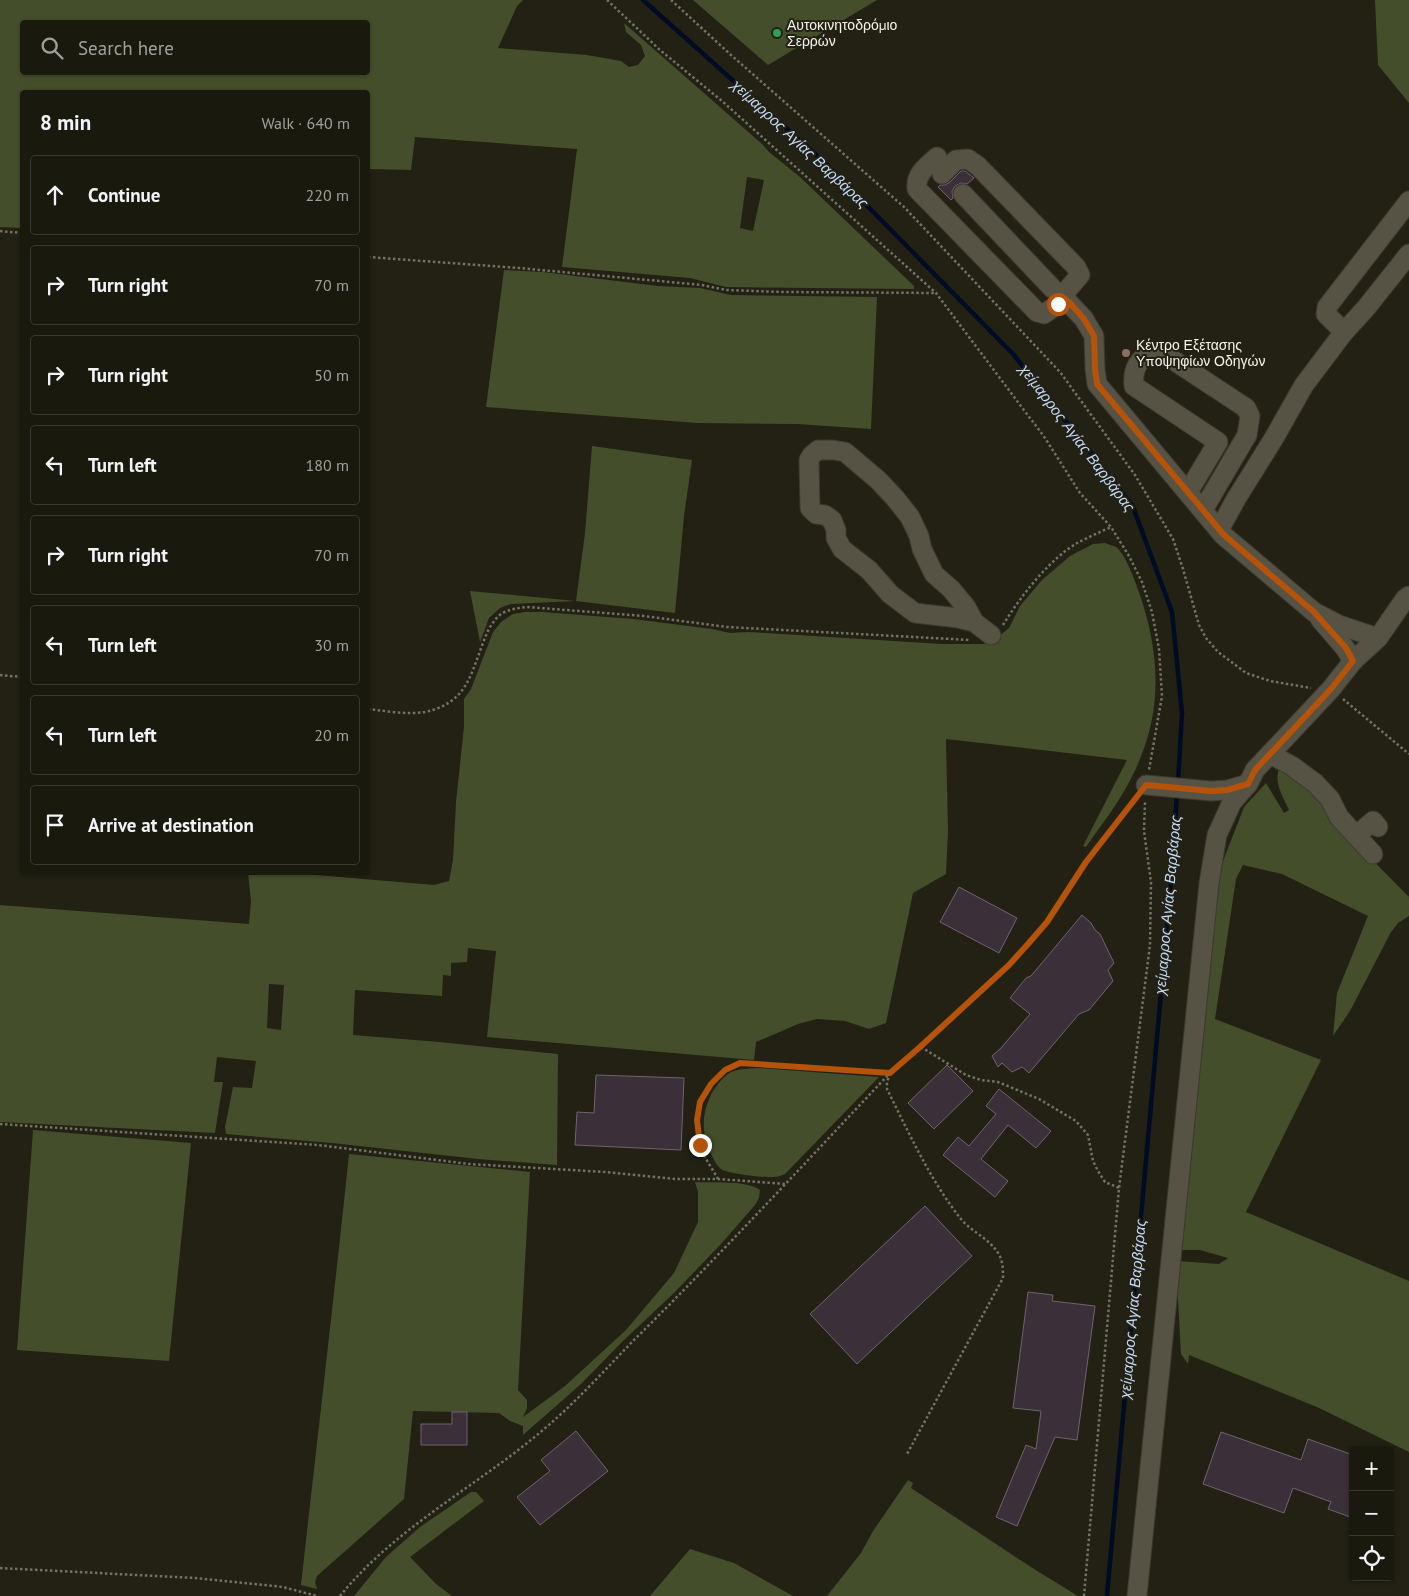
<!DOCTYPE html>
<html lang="en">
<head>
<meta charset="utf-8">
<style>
  :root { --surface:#1a190e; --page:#232217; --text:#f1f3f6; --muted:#9fa09e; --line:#38382e }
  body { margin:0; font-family:"PT Sans",sans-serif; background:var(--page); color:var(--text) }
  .controls { position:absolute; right:15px; bottom:15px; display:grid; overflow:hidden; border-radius:5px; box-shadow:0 1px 4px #0004 }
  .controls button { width:45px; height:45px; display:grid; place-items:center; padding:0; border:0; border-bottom:1px solid var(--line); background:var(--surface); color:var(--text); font:25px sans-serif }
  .stop { position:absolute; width:15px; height:15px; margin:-11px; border:4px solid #b45309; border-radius:50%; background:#fff }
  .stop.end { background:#b45309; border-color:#fff; box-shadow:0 1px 5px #0008 }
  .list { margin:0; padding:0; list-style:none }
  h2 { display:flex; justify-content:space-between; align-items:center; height:65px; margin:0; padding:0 20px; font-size:21px }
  h2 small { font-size:16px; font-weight:400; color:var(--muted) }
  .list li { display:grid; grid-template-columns:32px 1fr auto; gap:15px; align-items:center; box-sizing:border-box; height:80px; margin:0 10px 10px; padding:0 10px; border:1px solid var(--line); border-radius:5px }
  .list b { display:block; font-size:19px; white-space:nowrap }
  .list em { font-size:16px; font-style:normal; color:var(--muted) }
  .icon { flex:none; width:28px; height:28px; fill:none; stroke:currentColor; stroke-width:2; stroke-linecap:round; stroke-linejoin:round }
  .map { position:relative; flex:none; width:1409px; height:1596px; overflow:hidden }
  .search { position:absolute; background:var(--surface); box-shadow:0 1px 4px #0004; left:20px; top:20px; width:350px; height:55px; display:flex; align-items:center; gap:12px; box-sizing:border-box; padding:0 18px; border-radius:5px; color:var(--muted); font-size:19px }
  .panel { position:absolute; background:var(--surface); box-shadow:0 1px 4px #0004; left:20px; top:90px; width:350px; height:785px; border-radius:5px }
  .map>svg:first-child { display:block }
</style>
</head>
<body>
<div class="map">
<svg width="1409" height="1596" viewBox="0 0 1409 1596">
  <rect width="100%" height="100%" fill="#232113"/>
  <g fill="#444e2b" fill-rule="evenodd">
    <path d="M0 0H523L517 6 498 48 587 55 621 61 629 67 638 65 645 56 641 45 626 32 624 23 762 144 769 152 800 177 914 286V289L726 287 690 278 562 267 577 149 415 137 411 170 368 169V92H22V228L0 227ZM22 22H368V72H22ZM747 177 764 180 753 231 740 228Z"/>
    <path d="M693 0H877L768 65Z"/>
    <path d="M1375 0H1409V103L1378 65Z"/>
    <path d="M504 270 543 272 658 286 700 288 731 295 877 297 871 429 797 424 698 423 486 407Z"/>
    <path d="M592 446 692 460 684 516 675 613 576 601 511 604 500 608 489 618 480 642 470 591 576 601 585 533Z"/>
    <path d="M1105 543C1108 544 1113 546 1116 547 1126 554 1137 586 1141 598 1164 669 1161 729 1123 793 1112 812 1098 829 1086 847L1083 846 1127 760 946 739 948 831 946 874 913 893 886 1023 869 1029 845 1021 817 1019 798 1024 756 1042 754 1060 487 1037 496 951 468 948 467 962 451 963V976L443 975 442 996 355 990 353 1035 439 1042 558 1054 557 1165 478 1159 332 1143 226 1134 225 1127 233 1087 252 1088 256 1061 217 1057 214 1082H223L215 1133 0 1122V905L249 924 251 901 248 873H293L434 885 449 881 453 860 456 802 464 727V699L471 689 493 632 501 622 513 614 525 612H542L633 619 712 629 730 633 749 632 942 644H983L994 640 1009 628 1020 606 1042 580 1070 556 1093 544ZM269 984 284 985 281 1030 267 1028Z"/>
    <path d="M1281 765 1319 800 1333 820 1409 897V916L1398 923 1391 932 1350 1011 1333 1036 1337 993 1368 916 1282 874 1243 865 1236 879 1215 1019 1321 1060 1246 1212 1409 1281V1452L1317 1407 1189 1355 1188 1364 1181 1354 1177 1280 1178 1261 1219 1264 1228 1258 1200 1250H1180L1218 874 1244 807 1266 783 1284 813 1289 810C1282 794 1272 781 1281 765Z"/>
    <path d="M758 1068 879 1077 785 1174C782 1175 778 1177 774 1177 766 1178 728 1174 721 1169 716 1165 712 1156 709 1150 701 1129 702 1111 713 1091 717 1085 722 1078 728 1074 736 1068 748 1069 758 1068Z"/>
    <path d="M33 1130 191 1143 169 1361 17 1350Z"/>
    <path d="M349 1154 530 1172 518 1390 527 1400V1408L523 1417 565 1386 626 1330 674 1273 698 1222V1192L695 1182C712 1183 747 1180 760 1190L759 1198 755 1205 721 1244 674 1293 622 1342 581 1384 523 1435V1426L510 1421 499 1413 413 1411 404 1499 317 1576 315 1582 317 1589 301 1585C317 1441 334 1298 349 1154Z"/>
    <path d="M908 1480 913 1483 911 1488 1034 1569 1078 1596H827L861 1553 873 1531Z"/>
    <path d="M471 1492H476L484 1501 410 1557 436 1584 452 1596H354L386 1557 420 1527Z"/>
    <path d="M690 1549 734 1563 793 1596H650Z"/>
  </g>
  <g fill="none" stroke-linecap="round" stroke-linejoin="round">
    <g stroke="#000b24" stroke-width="4.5">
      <path d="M643 0 824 162 1014 355 1133 507 1172 612 1182 713 1178 783"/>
      <path d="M1107 1596 1173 859 1177 793"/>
    </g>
  </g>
  <g fill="#3b2f3a" stroke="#70636f">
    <path d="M961 171H965L974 178 967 184 961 183 955 186 952 191 953 198 951 200 938 187 940 185H945L950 182Z"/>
    <path d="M959 887 1017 918 999 953 940 922Z"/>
    <path d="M1082 915 1091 923 1095 930 1100 934 1114 963 1108 970 1113 981 1089 1010 1079 1014 1029 1073 1022 1067 1012 1072 1002 1063 998 1067 992 1056 1001 1048 1030 1014 1010 998 1026 978 1031 976Z"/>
    <path d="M947 1065 973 1091 934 1129 908 1103Z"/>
    <path d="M596 1075 684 1078 681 1150 575 1145 577 1112 594 1113Z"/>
    <path d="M999 1089 1051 1131 1036 1148 1008 1125 981 1159 1008 1181 995 1197 943 1155 958 1137 969 1146 996 1114 986 1106Z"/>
    <path d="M925 1206 972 1256 857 1364 810 1314Z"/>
    <path d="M1028 1292 1053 1295 1052 1301 1095 1306 1077 1440 1055 1437 1017 1526 996 1517 1026 1445 1036 1449 1041 1411 1013 1408Z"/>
    <path d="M452 1412H467V1445H421V1424H452Z"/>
    <path d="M576 1431 608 1471 540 1525 517 1497 550 1471 541 1460Z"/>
    <path d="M1221 1432 1301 1460 1308 1439 1353 1455V1518L1328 1509 1331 1502 1293 1488 1284 1513 1203 1484Z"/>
  </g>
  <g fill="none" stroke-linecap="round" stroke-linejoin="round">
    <g stroke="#3c3931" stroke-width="21">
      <g id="minor">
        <path d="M937 157C927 166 915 174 917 189L1037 312 1044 314 1058 304"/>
        <path d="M942 174 956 160 968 159 978 166 1076 267 1080 275 1068 289"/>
        <path d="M963 194 1053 289"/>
        <path d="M1069 303 1084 319 1094 336 1095 369 1097 384 1223 535 1314 612 1339 625 1378 638"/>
        <path d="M1344 332 1326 314 1327 307 1409 201"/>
        <path d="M1188 492 1218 442 1134 386C1132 369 1139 356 1156 351L1170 358 1246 408 1250 416 1247 435 1203 510"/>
        <path d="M1219 530 1236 499 1274 438 1304 385 1344 332 1366 308 1409 254"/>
        <path d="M1320 619 1345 648 1353 661"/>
        <path d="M974 622 958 618 915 613 890 594 869 570 842 549 836 538V530L832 520 825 515 816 514 810 508 809 460 812 455 818 450H833L845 452 878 480 895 498 910 517 919 536 922 549 934 574 951 589 966 607 974 622 991 635"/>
        <path d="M1270 754 1292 766 1315 783 1330 799 1339 817 1373 854"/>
        <path d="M1146 785 1211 791 1227 790 1248 784"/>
        <path d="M1356 836 1373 821 1378 827"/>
        <path d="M1137 1596 1209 883 1217 835 1232 802 1248 784 1255 770 1331 689 1353 661 1378 638 1405 599 1409 596"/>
      </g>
    </g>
    <g stroke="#747266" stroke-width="2.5" stroke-dasharray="2.5 2.5" stroke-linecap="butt">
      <path d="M607 0 660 50 722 101 936 293 1045 438 1080 493 1111 527 1129 556 1142 582 1152 612 1159 649 1162 696 1149 770"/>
      <path d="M671 0 731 55 904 207 1060 372 1135 475 1173 539 1183 569 1199 625 1206 638 1218 652 1246 673 1270 681 1311 688"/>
      <path d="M0 231 22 233"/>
      <path d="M368 257 519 268 702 285 726 290 784 292 936 293"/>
      <path d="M1003 625C1020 597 1050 558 1079 542 1089 537 1100 532 1111 527"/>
      <path d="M0 675 22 677"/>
      <path d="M1343 699 1409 754"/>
      <path d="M368 709C386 711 407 715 425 712 466 703 470 677 483 643 487 632 492 621 501 614 509 609 518 608 527 607L644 616 727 627 970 640"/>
      <path d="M921 1047 966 1075 981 1080 998 1082 1039 1099 1076 1121 1088 1135 1093 1161 1098 1171 1105 1182 1119 1188"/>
      <path d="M0 1124 318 1145 469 1164 605 1172 676 1179H718L786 1184"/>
      <path d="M718 1179C712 1168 703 1156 700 1145 692 1118 701 1084 726 1070 730 1067 735 1065 740 1063L890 1073 887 1082V1089C909 1133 930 1180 961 1219 973 1234 998 1242 1002 1263 1003 1268 1003 1273 1003 1278L907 1454"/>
      <path d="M0 1568 195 1578 283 1587 317 1596"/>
      <path d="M340 1596C396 1527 476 1487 543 1430 575 1403 604 1371 633 1341 721 1254 805 1163 890 1073L921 1047 1009 965 1028 944 1047 922 1086 862 1136 797"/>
      <path d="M1084 1596 1119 1188 1150 945 1151 882 1144 831 1145 802"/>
    </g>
    <use href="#minor" stroke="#565344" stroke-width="19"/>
  </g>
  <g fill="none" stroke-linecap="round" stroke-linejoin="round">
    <path stroke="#b45309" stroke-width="6" d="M700 1145 697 1120 700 1102 711 1084 725 1070 740 1063 890 1073 920 1047 1009 965 1028 944 1047 922 1086 862 1146 785 1211 791 1227 790 1248 784 1255 770 1331 689 1353 661 1346 648 1314 612 1224 535 1097 384 1095 369 1094 336 1084 319 1069 302 1058 304"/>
  </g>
  <circle fill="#2e9e5b" stroke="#232113" stroke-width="2" cx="777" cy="33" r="5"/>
  <circle fill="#8d6e63" stroke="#232113" stroke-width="2" cx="1126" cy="353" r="5"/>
  <g text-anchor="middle" stroke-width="4" stroke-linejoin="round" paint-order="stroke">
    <g font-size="14" fill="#f6f5ec" stroke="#232113" text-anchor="start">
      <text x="787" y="30">Αυτοκινητοδρόμιο<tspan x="787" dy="16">Σερρών</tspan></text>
      <text x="1136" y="350">Κέντρο Εξέτασης<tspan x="1136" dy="16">Υποψηφίων Οδηγών</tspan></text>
    </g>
    <g font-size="15" font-style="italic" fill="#c2dafb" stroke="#232113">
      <text transform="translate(800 144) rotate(43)" y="5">χείμαρρος Αγίας Βαρβάρας</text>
      <text transform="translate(1077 438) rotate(53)" y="5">χείμαρρος Αγίας Βαρβάρας</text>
      <text transform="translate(1168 905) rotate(-85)" y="5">χείμαρρος Αγίας Βαρβάρας</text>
      <text transform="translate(1133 1309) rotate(-85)" y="5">χείμαρρος Αγίας Βαρβάρας</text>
    </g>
  </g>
</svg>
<div class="controls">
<button>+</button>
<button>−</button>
<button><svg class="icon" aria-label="locate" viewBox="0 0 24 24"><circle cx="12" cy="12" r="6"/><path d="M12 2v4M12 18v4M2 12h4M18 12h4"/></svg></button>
</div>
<div class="stop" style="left:1058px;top:304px"></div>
<div class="stop end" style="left:700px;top:1145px"></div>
<div class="search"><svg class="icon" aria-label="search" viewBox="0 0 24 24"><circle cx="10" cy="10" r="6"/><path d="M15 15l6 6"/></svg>Search here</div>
<section class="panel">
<h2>8 min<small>Walk · 640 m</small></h2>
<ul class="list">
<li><svg class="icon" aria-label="ahead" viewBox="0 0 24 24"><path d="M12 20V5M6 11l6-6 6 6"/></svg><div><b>Continue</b></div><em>220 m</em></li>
<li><svg class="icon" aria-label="right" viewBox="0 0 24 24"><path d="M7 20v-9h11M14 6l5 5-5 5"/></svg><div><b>Turn right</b></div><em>70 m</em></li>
<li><svg class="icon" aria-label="right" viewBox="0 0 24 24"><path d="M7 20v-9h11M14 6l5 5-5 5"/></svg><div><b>Turn right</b></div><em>50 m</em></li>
<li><svg class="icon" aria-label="left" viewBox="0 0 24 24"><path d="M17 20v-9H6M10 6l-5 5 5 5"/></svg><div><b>Turn left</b></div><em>180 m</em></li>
<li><svg class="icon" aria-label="right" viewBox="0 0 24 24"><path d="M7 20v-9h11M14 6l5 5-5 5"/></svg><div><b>Turn right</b></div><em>70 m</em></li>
<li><svg class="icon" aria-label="left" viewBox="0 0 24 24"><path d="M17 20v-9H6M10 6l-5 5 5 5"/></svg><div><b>Turn left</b></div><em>30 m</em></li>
<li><svg class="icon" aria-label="left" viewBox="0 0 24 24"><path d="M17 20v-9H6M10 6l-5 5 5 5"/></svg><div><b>Turn left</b></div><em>20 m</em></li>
<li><svg class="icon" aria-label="arrive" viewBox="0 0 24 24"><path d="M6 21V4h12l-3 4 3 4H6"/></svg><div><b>Arrive at destination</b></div></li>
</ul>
</section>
</div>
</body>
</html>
